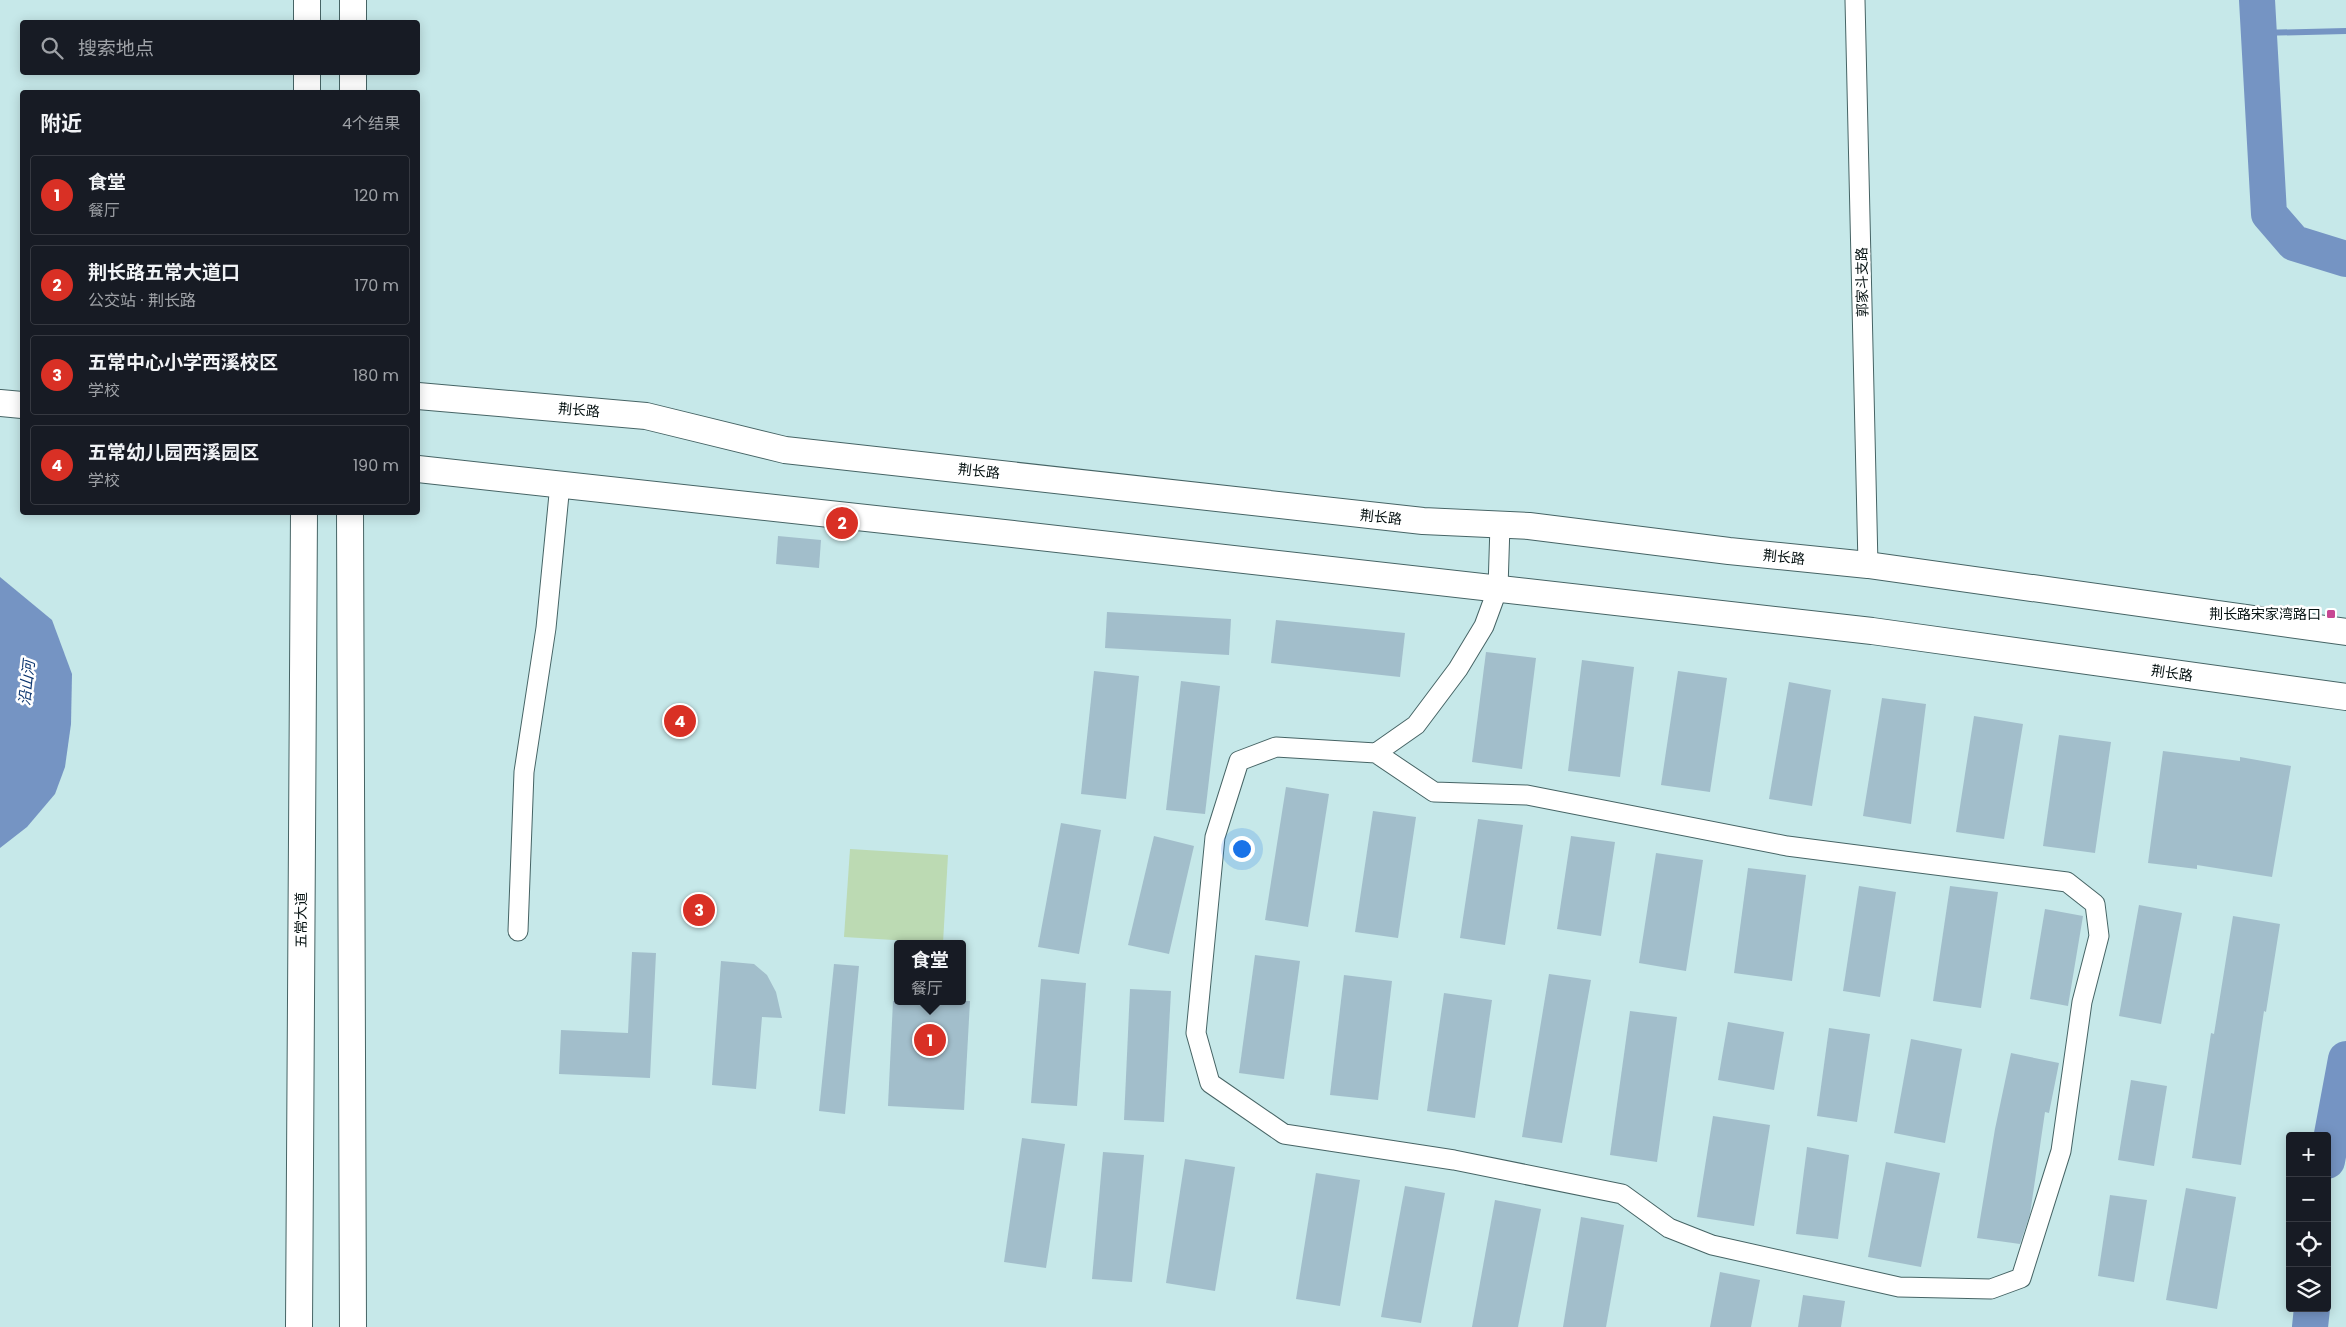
<!DOCTYPE html>
<html lang="zh">
<head>
<meta charset="utf-8">
<style>
  :root { --surface:#171b24; --page:#242831; --text:#f1f3f6; --muted:#9ea1a6; --line:#363941; --accent:#d93025 }
  body { margin:0; font-family:Poppins,"Noto Sans SC",sans-serif; background:var(--page); color:var(--text) }
  .controls { position:absolute; right:15px; bottom:15px; display:grid; overflow:hidden; border-radius:5px; box-shadow:0 2px 12px #0003 }
  .controls button { width:45px; height:45px; display:grid; place-items:center; padding:0; border:0; border-bottom:1px solid var(--line); background:var(--surface); color:var(--text); font:25px sans-serif }
  .you { position:absolute; left:1241px; top:848px; width:18px; height:18px; margin:-12px; border:4px solid #fff; border-radius:50%; background:#1a73e8; box-shadow:0 0 0 8px #1a73e833 }
  .badge { display:grid; place-items:center; width:32px; height:32px; border-radius:50%; background:var(--accent); color:#fff; font-size:16px; font-weight:700 }
  .pin { position:absolute; translate:-50% -50%; border:2px solid #fff; box-shadow:0 1px 5px #0006 }
  .popup { position:absolute; left:894px; top:940px; width:72px; height:65px; box-sizing:border-box; display:grid; place-content:center; border-radius:5px; background:var(--surface); filter:drop-shadow(0 1px 4px #0005); font-size:16px; white-space:nowrap; color:var(--muted) }
  .popup b { font-size:19px; color:var(--text) }
  .popup::after { content:''; position:absolute; left:50%; top:100%; margin-left:-10px; border:10px solid transparent; border-top-color:var(--surface) }
  .list { margin:0; padding:0; list-style:none }
  h2 { display:flex; justify-content:space-between; align-items:center; height:65px; margin:0; padding:0 20px; font-size:21px }
  h2 small { font-size:16px; font-weight:400; color:var(--muted) }
  .list li { display:grid; grid-template-columns:32px 1fr auto; gap:15px; align-items:center; box-sizing:border-box; height:80px; margin:0 10px 10px; padding:0 10px; border:1px solid var(--line); border-radius:5px }
  .list b { display:block; font-size:19px; white-space:nowrap }
  .list p { margin:0; font-size:16px; white-space:nowrap; color:var(--muted) }
  .list em { font-size:16px; font-style:normal; color:var(--muted) }
  .icon { flex:none; width:28px; height:28px; fill:none; stroke:currentColor; stroke-width:2; stroke-linecap:round; stroke-linejoin:round }
  .map { position:relative; flex:none; width:2346px; height:1327px; overflow:hidden }
  .search { position:absolute; background:var(--surface); box-shadow:0 2px 12px #0003; left:20px; top:20px; width:400px; height:55px; display:flex; align-items:center; gap:12px; box-sizing:border-box; padding:0 18px; border-radius:5px; color:var(--muted); font-size:19px }
  .panel { position:absolute; background:var(--surface); box-shadow:0 2px 12px #0003; left:20px; top:90px; width:400px; height:425px; border-radius:5px }
  .map>svg:first-child { display:block }
</style>
</head>
<body>
<div class="map">
<svg width="2346" height="1327" viewBox="0 0 2346 1327">
  <rect width="100%" height="100%" fill="#c6e8e9"/>
  <path fill="#bcdab3" d="M850 849 948 855 943 943 844 937Z"/>
  <path fill="#7594c3" d="M0 577 52 620 72 674 71 724 65 767 55 794 27 827 0 848Z"/>
  <g fill="none" stroke-linecap="round" stroke-linejoin="round">
    <path stroke="#7594c3" stroke-width="6" d="M2259 33 2346 31"/>
    <g stroke="#7594c3" stroke-width="36">
      <path d="M2257 0 2269 214 2294 243 2346 259"/>
      <path d="M2327 1161 2346 1059"/>
      <path d="M2310 1327 2312 1308"/>
    </g>
  </g>
  <g fill="#a2becb">
    <path d="M778 536 821 540 819 568 776 564Z"/>
    <path d="M1107 612 1231 619 1229 655 1105 648Z"/>
    <path d="M1276 620 1405 633 1400 677 1271 663Z"/>
    <path d="M1486 652 1536 658 1522 769 1472 762Z"/>
    <path d="M1582 660 1634 667 1620 777 1568 771Z"/>
    <path d="M1094 671 1139 676 1126 799 1081 794Z"/>
    <path d="M1678 671 1727 678 1710 792 1661 785Z"/>
    <path d="M1181 681 1220 686 1205 814 1166 810Z"/>
    <path d="M1789 682 1831 690 1812 806 1769 799Z"/>
    <path d="M1882 698 1926 704 1911 824 1863 816Z"/>
    <path d="M1974 716 2023 724 2004 839 1956 832Z"/>
    <path d="M2059 735 2111 742 2095 853 2043 846Z"/>
    <path d="M2163 751 2240 761V757L2291 766 2272 877 2197 865V869L2148 863Z"/>
    <path d="M1286 787 1329 794 1308 927 1265 920Z"/>
    <path d="M1373 811 1416 817 1398 938 1355 932Z"/>
    <path d="M1478 819 1523 825 1505 945 1460 938Z"/>
    <path d="M1061 823 1101 830 1079 954 1038 947Z"/>
    <path d="M1154 836 1194 846 1169 954 1128 945Z"/>
    <path d="M1571 836 1615 842 1601 936 1557 929Z"/>
    <path d="M1656 853 1703 860 1686 971 1639 963Z"/>
    <path d="M1748 868 1806 875 1792 981 1734 973Z"/>
    <path d="M1859 886 1896 892 1880 997 1843 991Z"/>
    <path d="M1950 886 1998 892 1981 1008 1933 1001Z"/>
    <path d="M2139 905 2182 913 2161 1024 2119 1016Z"/>
    <path d="M2045 909 2083 916 2068 1006 2030 999Z"/>
    <path d="M2233 916 2280 924 2266 1012 2264 1011 2241 1165 2192 1158 2211 1033 2214 1034Z"/>
    <path d="M632 952 656 953 650 1078 559 1074 561 1030 628 1033Z"/>
    <path d="M1255 955 1300 961 1284 1079 1239 1073Z"/>
    <path d="M721 961 754 964 767 975 776 992 782 1018 762 1017 756 1089 712 1085Z"/>
    <path d="M834 964 859 966 845 1114 819 1111Z"/>
    <path d="M1549 974 1591 980 1562 1143 1522 1137Z"/>
    <path d="M1344 975 1392 981 1378 1100 1330 1095Z"/>
    <path d="M1041 979 1086 983 1077 1106 1031 1103Z"/>
    <path d="M1130 989 1171 991 1164 1122 1124 1120Z"/>
    <path d="M1444 993 1492 1000 1475 1118 1427 1111Z"/>
    <path d="M893 1001H970L964 1110 888 1106Z"/>
    <path d="M1630 1011 1677 1017 1657 1162 1610 1155Z"/>
    <path d="M1728 1022 1784 1032 1774 1090 1718 1080Z"/>
    <path d="M1829 1028 1870 1034 1857 1122 1817 1116Z"/>
    <path d="M1911 1039 1962 1049 1945 1143 1894 1133Z"/>
    <path d="M2011 1053 2059 1063 2049 1113 2045 1112 2030 1214 2020 1244 1977 1238 1995 1129Z"/>
    <path d="M2131 1080 2167 1086 2154 1166 2118 1160Z"/>
    <path d="M1713 1116 1770 1125 1754 1226 1697 1217Z"/>
    <path d="M1022 1138 1065 1144 1046 1268 1004 1262Z"/>
    <path d="M1807 1147 1849 1155 1838 1239 1796 1234Z"/>
    <path d="M1103 1152 1144 1155 1132 1282 1092 1279Z"/>
    <path d="M1185 1159 1235 1167 1215 1291 1166 1283Z"/>
    <path d="M1886 1162 1940 1173 1921 1267 1868 1257Z"/>
    <path d="M1316 1173 1360 1180 1340 1306 1296 1299Z"/>
    <path d="M1405 1186 1445 1193 1421 1323 1381 1317Z"/>
    <path d="M2186 1188 2236 1197 2217 1309 2166 1300Z"/>
    <path d="M2110 1195 2147 1200 2134 1282 2098 1276Z"/>
    <path d="M1495 1200 1541 1209 1518 1327H1472Z"/>
    <path d="M1581 1217 1624 1225 1606 1327H1563Z"/>
    <path d="M1720 1272 1760 1280 1751 1327H1710Z"/>
    <path d="M1803 1295 1845 1301 1841 1327H1798Z"/>
  </g>
  <g fill="none" stroke-linecap="round" stroke-linejoin="round">
    <g stroke="#466465" stroke-width="21">
      <g id="street">
        <path d="M1855 0 1868 565"/>
        <path d="M1376 753 1434 792 1527 795 1787 846 2067 882 2095 904 2099 936 2082 1002 2061 1151 2021 1278 1991 1289 1899 1287 1712 1245 1669 1228 1622 1194 1454 1160 1284 1134 1210 1083 1196 1033 1215 837 1239 761 1276 747 1376 753 1416 725 1458 669 1484 626 1498 588 1500 525"/>
        <path d="M518 931 524 772 546 628 560 484"/>
      </g>
    </g>
    <g stroke="#466465" stroke-width="28">
      <g id="secondary">
        <path d="M307 22V0"/>
        <path d="M353 22V0"/>
        <path d="M307 92V72"/>
        <path d="M353 92V72"/>
        <path d="M418 396 646 416 785 450 1423 521 1529 526 1729 551 1868 565 2346 632"/>
        <path d="M0 403 22 405"/>
        <path d="M418 469 1013 534 1872 631 2346 697"/>
        <path d="M350 512 353 1327"/>
        <path d="M299 1327 304 512"/>
      </g>
    </g>
    <use href="#street" stroke="#fff" stroke-width="19"/>
    <use href="#secondary" stroke="#fff" stroke-width="26"/>
  </g>
  <rect fill="#c64793" stroke="#fff" stroke-width="2" x="2326" y="609" width="10" height="10" rx="2.5"/>
  <g text-anchor="middle" stroke-width="5" stroke-linejoin="round" paint-order="stroke">
    <g font-size="14" fill="#051111" stroke="#fff">
      <text transform="translate(1862 282) rotate(-91)" y="5">郭家斗支路</text>
      <text transform="translate(579 410) rotate(5)" y="5">荆长路</text>
      <text transform="translate(979 471) rotate(6)" y="5">荆长路</text>
      <text transform="translate(1381 517) rotate(6)" y="5">荆长路</text>
      <text transform="translate(1784 557) rotate(6)" y="5">荆长路</text>
      <text transform="translate(2172 673) rotate(8)" y="5">荆长路</text>
      <text transform="translate(301 920) rotate(-90)" y="5">五常大道</text>
    </g>
    <g font-size="14" fill="#051111" stroke="#fff" text-anchor="end">
      <text x="2321" y="619">荆长路宋家湾路口</text>
    </g>
    <g font-size="15" font-style="italic" fill="#0d366f" stroke="#fff">
      <text transform="translate(27 683) rotate(-84)" y="5">沿山河</text>
    </g>
  </g>
</svg>
<div class="controls">
<button>+</button>
<button>−</button>
<button><svg class="icon" aria-label="locate" viewBox="0 0 24 24"><circle cx="12" cy="12" r="6"/><path d="M12 2v4M12 18v4M2 12h4M18 12h4"/></svg></button>
<button><svg class="icon" aria-label="layers" viewBox="0 0 24 24"><path d="M12 4l9 5-9 5-9-5zM3 14l9 5 9-5"/></svg></button>
</div>
<div class="you"></div>
<div class="pin badge" style="left:930px;top:1040px">1</div>
<div class="popup"><b>食堂</b>餐厅</div>
<div class="pin badge" style="left:842px;top:523px">2</div>
<div class="pin badge" style="left:699px;top:910px">3</div>
<div class="pin badge" style="left:680px;top:721px">4</div>
<div class="search"><svg class="icon" aria-label="search" viewBox="0 0 24 24"><circle cx="10" cy="10" r="6"/><path d="M15 15l6 6"/></svg>搜索地点</div>
<section class="panel">
<h2>附近<small>4个结果</small></h2>
<ul class="list">
<li><span class="badge">1</span><div><b>食堂</b><p>餐厅</p></div><em>120 m</em></li>
<li><span class="badge">2</span><div><b>荆长路五常大道口</b><p>公交站 · 荆长路</p></div><em>170 m</em></li>
<li><span class="badge">3</span><div><b>五常中心小学西溪校区</b><p>学校</p></div><em>180 m</em></li>
<li><span class="badge">4</span><div><b>五常幼儿园西溪园区</b><p>学校</p></div><em>190 m</em></li>
</ul>
</section>
</div>
</body>
</html>
